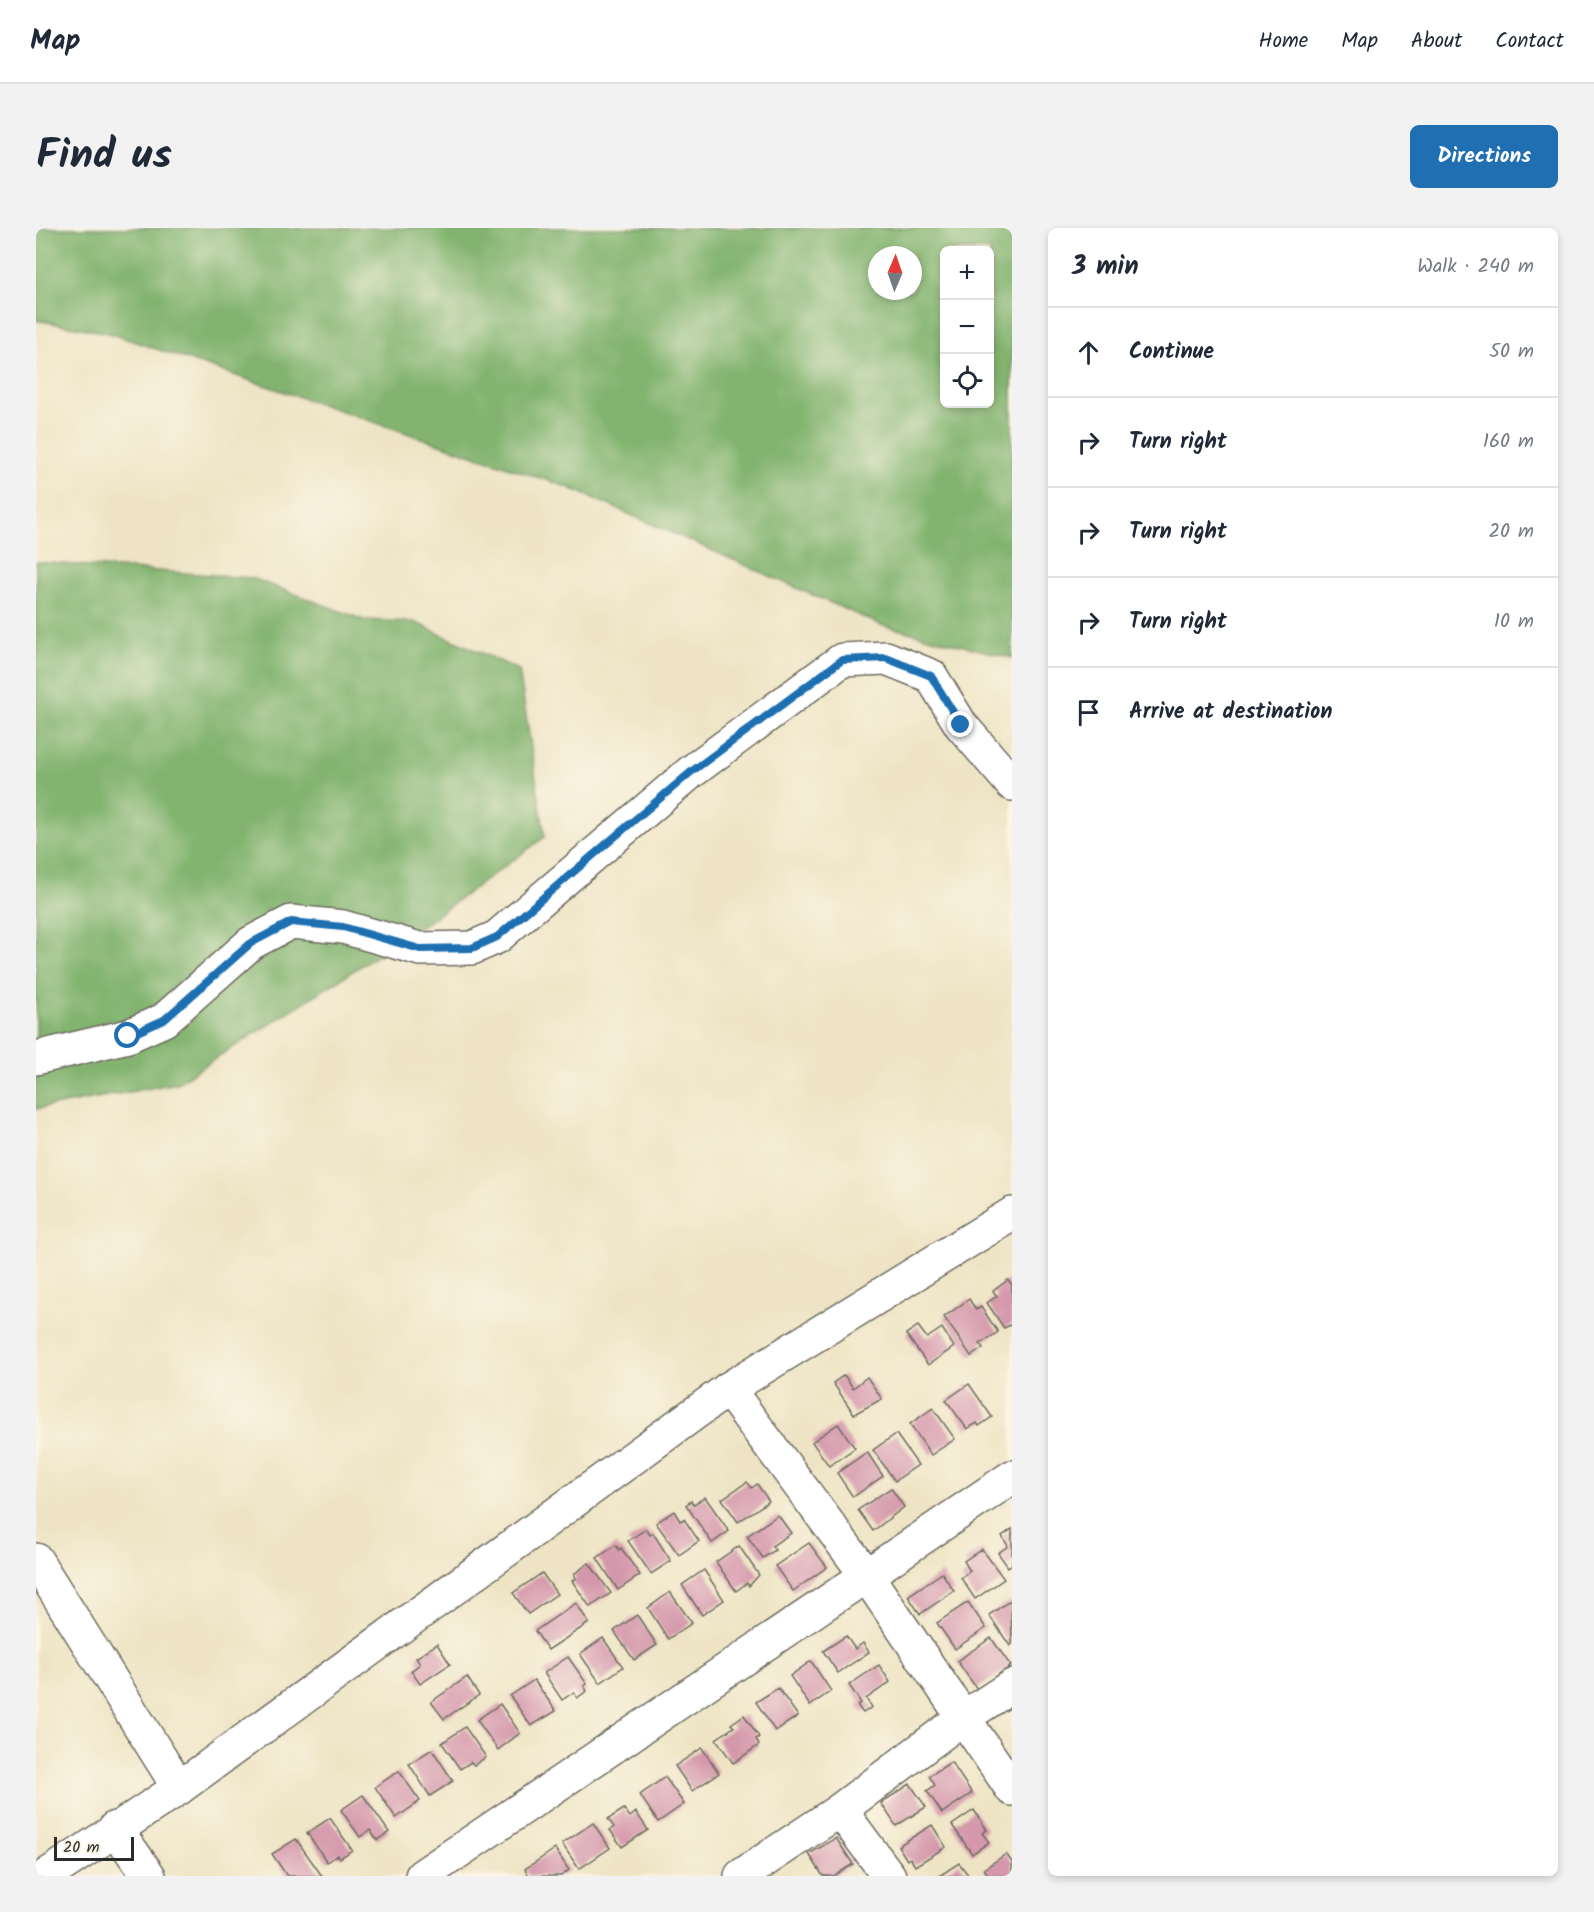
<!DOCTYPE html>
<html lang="en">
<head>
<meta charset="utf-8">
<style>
  :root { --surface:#fff; --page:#f2f2f3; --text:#1f2937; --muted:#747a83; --line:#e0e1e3; --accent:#1f6fb2 }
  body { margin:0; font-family:Kalam,sans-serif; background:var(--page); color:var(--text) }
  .controls { position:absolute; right:18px; top:18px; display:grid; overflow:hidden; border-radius:9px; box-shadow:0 3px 9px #0003 }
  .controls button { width:54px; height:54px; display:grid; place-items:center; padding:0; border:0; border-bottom:2px solid var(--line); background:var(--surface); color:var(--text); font:30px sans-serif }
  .compass { position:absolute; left:832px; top:18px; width:54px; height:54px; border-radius:50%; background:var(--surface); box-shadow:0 3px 9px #0003; rotate:2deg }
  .scale { position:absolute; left:18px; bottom:15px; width:80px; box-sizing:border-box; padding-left:6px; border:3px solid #2b2b2b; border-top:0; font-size:16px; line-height:21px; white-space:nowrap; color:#2b2b2b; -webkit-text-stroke:4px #fcf5e5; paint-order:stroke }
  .stop { position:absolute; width:18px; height:18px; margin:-14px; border:4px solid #1f6fb2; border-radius:50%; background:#fff }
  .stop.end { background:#1f6fb2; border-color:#fff; box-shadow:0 2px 6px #0008 }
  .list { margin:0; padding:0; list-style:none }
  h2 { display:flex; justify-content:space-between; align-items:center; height:78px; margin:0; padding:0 24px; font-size:26px }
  h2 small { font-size:20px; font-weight:400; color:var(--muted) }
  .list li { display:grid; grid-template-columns:39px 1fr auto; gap:18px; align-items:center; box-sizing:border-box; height:90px; padding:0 24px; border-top:2px solid var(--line) }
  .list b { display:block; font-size:22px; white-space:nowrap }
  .list em { font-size:20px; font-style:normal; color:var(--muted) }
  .icon { flex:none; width:33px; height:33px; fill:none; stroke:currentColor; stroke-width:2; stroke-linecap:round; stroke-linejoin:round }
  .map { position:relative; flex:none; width:976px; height:1648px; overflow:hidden; border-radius:9px }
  header { display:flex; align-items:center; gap:36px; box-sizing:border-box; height:84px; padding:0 30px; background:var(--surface); border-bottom:2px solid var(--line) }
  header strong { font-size:28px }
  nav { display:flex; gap:33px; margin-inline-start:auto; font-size:21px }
  .intro { display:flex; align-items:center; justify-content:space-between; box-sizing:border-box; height:144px; padding:0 36px }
  h1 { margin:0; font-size:42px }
  .button { padding:15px 27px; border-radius:9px; background:var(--accent); color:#fff; font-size:21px; font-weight:700 }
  main { display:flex; gap:36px; padding:0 36px }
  aside { flex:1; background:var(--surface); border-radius:9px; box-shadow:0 3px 9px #0003 }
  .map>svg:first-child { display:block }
</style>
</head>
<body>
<header>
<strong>Map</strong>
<nav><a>Home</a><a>Map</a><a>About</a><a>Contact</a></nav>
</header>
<div class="intro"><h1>Find us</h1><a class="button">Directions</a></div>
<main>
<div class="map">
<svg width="976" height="1648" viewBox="0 0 976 1648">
  <rect width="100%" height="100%" fill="#fcf5e5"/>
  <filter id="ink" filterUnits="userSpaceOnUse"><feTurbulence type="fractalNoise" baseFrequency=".0167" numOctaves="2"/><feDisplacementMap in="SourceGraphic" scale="12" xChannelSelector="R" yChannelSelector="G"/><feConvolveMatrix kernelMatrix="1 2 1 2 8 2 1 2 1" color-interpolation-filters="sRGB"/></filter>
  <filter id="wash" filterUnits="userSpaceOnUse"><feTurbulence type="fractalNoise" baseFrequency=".008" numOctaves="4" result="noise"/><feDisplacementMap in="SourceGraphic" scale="24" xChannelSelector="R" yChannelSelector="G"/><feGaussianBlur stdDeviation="1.35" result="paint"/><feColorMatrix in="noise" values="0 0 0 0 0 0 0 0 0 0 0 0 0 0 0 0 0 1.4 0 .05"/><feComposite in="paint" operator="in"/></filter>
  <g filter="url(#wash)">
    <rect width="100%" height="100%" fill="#eee4c5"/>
    <g fill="#82b46f" stroke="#56704d" stroke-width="1.5" fill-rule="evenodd">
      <path d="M0 0H976V430L845 397 534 260 73 105 0 92ZM909 22H954V176H909ZM841 27H877V63H841Z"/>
      <path d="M0 334 216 350 328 392 378 394 483 442 509 609 372 708 141 855 0 881Z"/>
    </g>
    <g id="blocks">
      <g fill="#d497ab">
        <path d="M972 1052 976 1057V1096L968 1100 951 1075 961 1068 957 1063Z"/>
        <path d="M933 1071 940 1082 945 1079 962 1104 944 1116 947 1120 935 1128 908 1089Z"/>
        <path d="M882 1098 891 1110 906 1100 918 1119 892 1137 870 1106Z"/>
        <path d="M808 1147 817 1160 831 1149 846 1171 818 1186 797 1155Z"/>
        <path d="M933 1156 956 1189 943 1198 941 1195 931 1201 910 1172Z"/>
        <path d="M897 1180 919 1211 895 1227 874 1196Z"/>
        <path d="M802 1196 819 1220 793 1238 776 1214Z"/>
        <path d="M860 1206 882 1237 859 1253 837 1222Z"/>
        <path d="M831 1224 847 1248 817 1269 801 1245Z"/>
        <path d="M711 1254 716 1260 721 1256 733 1273 702 1294 686 1271Z"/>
        <path d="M855 1260 868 1279 837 1303 822 1282Z"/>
        <path d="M669 1269 693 1303 676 1315 650 1277 655 1273 657 1277Z"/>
        <path d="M638 1283 644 1293 648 1291 663 1313 643 1327 620 1295Z"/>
        <path d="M742 1287 755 1305 736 1318 739 1322 727 1330 711 1308Z"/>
        <path d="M610 1301 614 1307 617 1305 635 1333 615 1346 592 1313Z"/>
        <path d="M976 1301V1336L972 1339 962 1325 972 1318 966 1308Z"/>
        <path d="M773 1315 791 1339 757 1363 739 1338Z"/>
        <path d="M580 1317 583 1322 585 1320 604 1347 582 1362 561 1330Z"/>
        <path d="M703 1318 723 1347 713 1358 711 1355 700 1363 680 1334Z"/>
        <path d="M946 1321 968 1351 939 1371 925 1350 934 1343 928 1333Z"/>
        <path d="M553 1335 575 1365 554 1379 536 1353 540 1350 538 1346Z"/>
        <path d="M668 1342 688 1372 666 1387 646 1357Z"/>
        <path d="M506 1345 521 1366 492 1386 477 1365Z"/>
        <path d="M906 1345 918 1363 884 1386 872 1368Z"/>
        <path d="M634 1364 656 1395 632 1411 612 1380Z"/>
        <path d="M975 1372 976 1416 974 1418 953 1387Z"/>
        <path d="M932 1374 950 1400 919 1421 901 1395Z"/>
        <path d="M540 1375 553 1395 512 1422 499 1403Z"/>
        <path d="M601 1387 621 1417 598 1432 578 1403Z"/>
        <path d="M810 1408 819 1421 827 1415 833 1424 802 1445 787 1423Z"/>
        <path d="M567 1410 587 1439 564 1455 544 1426Z"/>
        <path d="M955 1410 975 1438 941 1461 921 1433Z"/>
        <path d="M401 1416 414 1436 384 1456 375 1443 384 1436 380 1430Z"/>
        <path d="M532 1429 551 1456 548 1458 551 1463 541 1470 538 1464 526 1472 508 1445Z"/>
        <path d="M775 1433 795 1463 774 1478 754 1448Z"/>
        <path d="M843 1437 854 1454 830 1471 836 1479 827 1485 821 1477 825 1475 813 1457Z"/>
        <path d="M431 1449 443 1467 408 1491 395 1474Z"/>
        <path d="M498 1452 520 1483 495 1498 474 1468Z"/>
        <path d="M742 1460 762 1488 739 1503 720 1474Z"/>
        <path d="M464 1476 484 1505 462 1522 441 1492Z"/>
        <path d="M708 1487 723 1509 720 1511 723 1517 697 1535 680 1511 698 1499 695 1496Z"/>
        <path d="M429 1499 450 1529 438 1537 435 1534 424 1541 406 1515Z"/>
        <path d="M666 1520 683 1545 656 1563 639 1538Z"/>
        <path d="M396 1521 417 1553 394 1568 373 1536Z"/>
        <path d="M915 1534 936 1565 906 1585 891 1563 899 1557 893 1548Z"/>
        <path d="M363 1543 384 1573 360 1590 339 1559Z"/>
        <path d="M629 1549 648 1576 622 1594 604 1567Z"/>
        <path d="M874 1556 890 1579 860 1598 845 1575Z"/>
        <path d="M327 1567 353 1604 341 1612 334 1602 324 1609 305 1582Z"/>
        <path d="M588 1581 594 1589 600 1584 612 1602 586 1619 574 1602 578 1599 572 1591Z"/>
        <path d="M938 1582 951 1602 946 1605 953 1614 936 1626 916 1597Z"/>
        <path d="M294 1590 316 1622 304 1630 302 1627 291 1634 271 1605Z"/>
        <path d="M557 1595 574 1620 543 1641 526 1616Z"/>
        <path d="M896 1597 910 1619 879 1638 874 1630 871 1632 862 1618Z"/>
        <path d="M800 1610 817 1636 798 1648H787L773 1626Z"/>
        <path d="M260 1611 286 1648H251L236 1626Z"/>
        <path d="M519 1621 533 1642 525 1648H493L489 1641Z"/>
        <path d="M970 1626 976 1634V1648H953L948 1641Z"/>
        <path d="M923 1635 933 1648H903Z"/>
      </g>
    </g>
  </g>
  <g filter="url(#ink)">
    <use href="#blocks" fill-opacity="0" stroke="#6f6c61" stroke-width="1.5"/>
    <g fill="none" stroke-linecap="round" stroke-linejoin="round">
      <g stroke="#6f6c61" stroke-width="36">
        <g id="minor">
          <path d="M0 830 92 808 128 792 215 715 255 694 307 699 384 721 436 720 461 709 655 544 806 432 850 430 895 448 925 497 976 556"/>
          <path d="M692 1161 831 1348 976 1561"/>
          <path d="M0 1332 143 1560"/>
          <path d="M804 1582 853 1648"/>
          <path d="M79 1600 113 1648"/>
          <path d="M10 1648 143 1560 692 1161 976 986"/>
          <path d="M386 1648 976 1249"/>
          <path d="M705 1648 804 1582 928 1489 976 1458"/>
        </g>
      </g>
      <use href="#minor" stroke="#fff" stroke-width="33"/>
    </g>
  </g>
  <g fill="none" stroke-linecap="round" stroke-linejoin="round" filter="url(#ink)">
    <path stroke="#1f6fb2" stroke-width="8" d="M92 808 128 792 215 715 255 694 307 699 384 721 436 720 461 709 655 544 806 432 850 430 895 448 925 497"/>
  </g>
</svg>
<div class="controls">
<button>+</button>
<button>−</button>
<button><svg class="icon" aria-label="locate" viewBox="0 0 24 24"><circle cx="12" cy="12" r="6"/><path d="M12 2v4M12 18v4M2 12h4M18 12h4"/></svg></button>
</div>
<svg class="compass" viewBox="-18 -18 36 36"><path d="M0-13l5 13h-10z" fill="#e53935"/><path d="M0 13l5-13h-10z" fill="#747a83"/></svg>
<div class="scale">20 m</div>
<div class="stop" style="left:92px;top:808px"></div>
<div class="stop end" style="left:925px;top:497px"></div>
</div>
<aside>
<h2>3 min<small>Walk · 240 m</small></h2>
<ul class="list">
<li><svg class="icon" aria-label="ahead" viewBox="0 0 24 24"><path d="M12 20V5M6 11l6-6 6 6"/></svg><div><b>Continue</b></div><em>50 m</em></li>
<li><svg class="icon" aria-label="right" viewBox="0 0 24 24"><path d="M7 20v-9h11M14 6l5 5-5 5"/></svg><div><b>Turn right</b></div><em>160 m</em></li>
<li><svg class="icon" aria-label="right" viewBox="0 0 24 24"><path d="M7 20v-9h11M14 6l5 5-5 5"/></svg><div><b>Turn right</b></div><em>20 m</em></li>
<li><svg class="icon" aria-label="right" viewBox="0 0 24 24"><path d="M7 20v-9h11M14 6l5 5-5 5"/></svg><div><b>Turn right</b></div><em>10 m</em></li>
<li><svg class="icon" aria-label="arrive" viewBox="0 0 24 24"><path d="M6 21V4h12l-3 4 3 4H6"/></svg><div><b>Arrive at destination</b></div></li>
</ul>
</aside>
</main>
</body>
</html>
